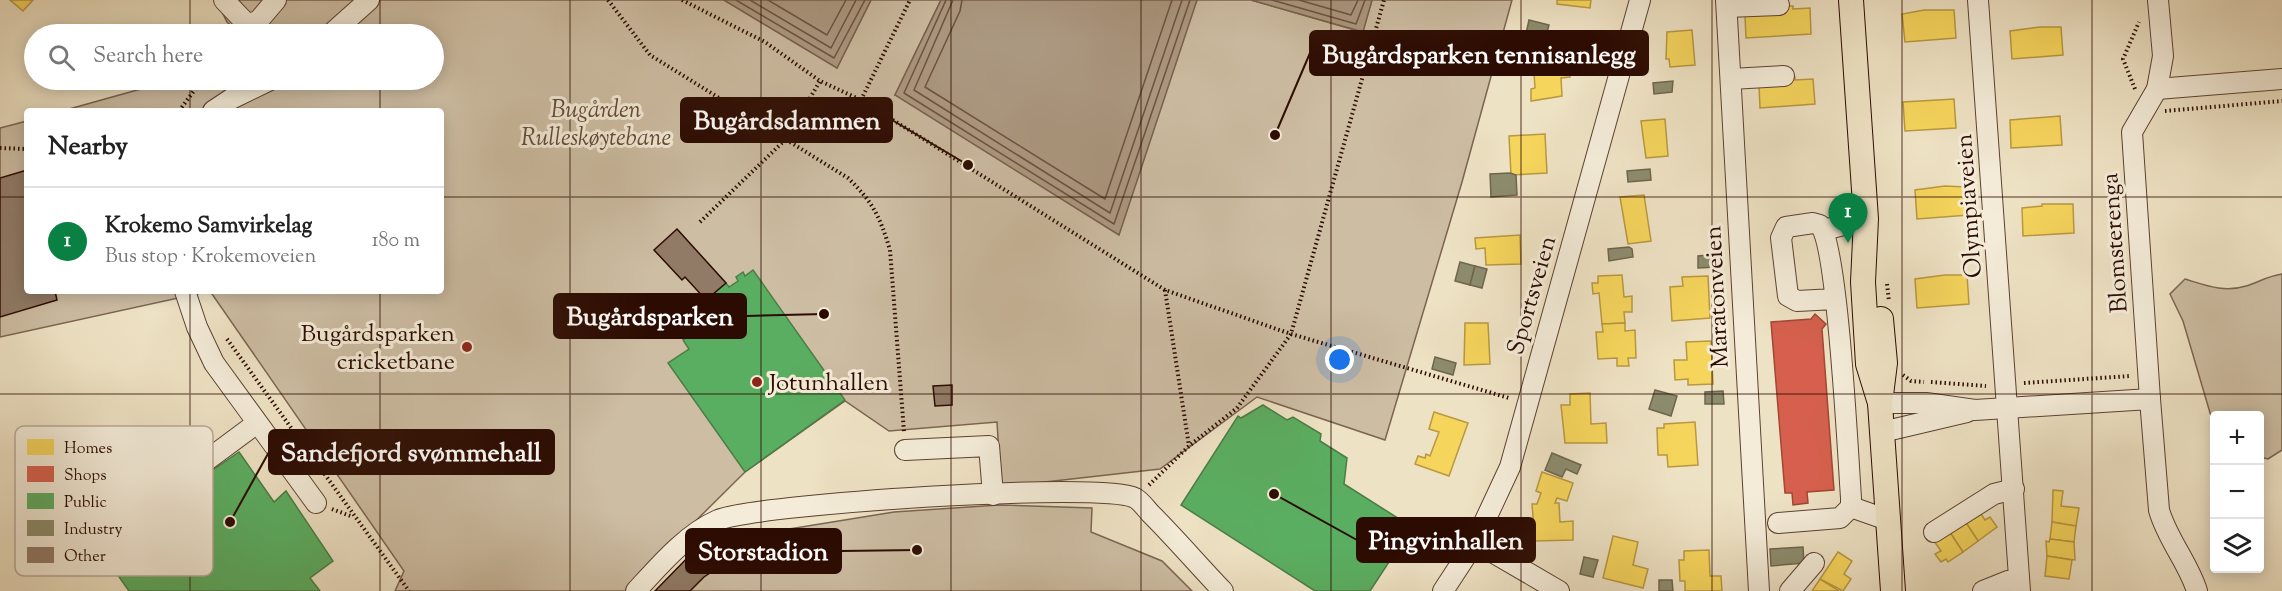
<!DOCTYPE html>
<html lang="en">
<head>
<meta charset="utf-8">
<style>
  :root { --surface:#fff; --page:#f6f6f6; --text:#222; --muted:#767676; --line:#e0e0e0; --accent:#0b8043 }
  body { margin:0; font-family:"Sorts Mill Goudy",serif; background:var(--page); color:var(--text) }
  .controls { position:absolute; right:18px; bottom:18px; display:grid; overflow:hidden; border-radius:6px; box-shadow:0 3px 15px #0003 }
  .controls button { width:54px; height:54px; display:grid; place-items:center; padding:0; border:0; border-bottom:2px solid var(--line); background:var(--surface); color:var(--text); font:30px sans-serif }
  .you { position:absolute; left:1340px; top:360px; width:21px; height:21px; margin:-15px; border:4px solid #fff; border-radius:50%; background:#1a73e8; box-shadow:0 0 0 9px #1a73e833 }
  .badge { display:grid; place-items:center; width:39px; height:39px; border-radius:50%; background:var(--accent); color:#fff; font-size:20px; font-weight:700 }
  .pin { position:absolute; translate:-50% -50px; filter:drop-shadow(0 2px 3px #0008) }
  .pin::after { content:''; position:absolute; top:32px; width:21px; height:18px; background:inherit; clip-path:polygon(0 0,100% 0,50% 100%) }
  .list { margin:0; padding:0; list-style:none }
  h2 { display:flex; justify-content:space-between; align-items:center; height:78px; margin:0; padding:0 24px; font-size:26px }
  h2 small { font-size:20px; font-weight:400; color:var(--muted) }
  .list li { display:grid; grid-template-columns:39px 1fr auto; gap:18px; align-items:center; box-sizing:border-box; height:108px; padding:0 24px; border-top:2px solid var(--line) }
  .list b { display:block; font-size:22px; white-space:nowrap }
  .list p { margin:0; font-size:20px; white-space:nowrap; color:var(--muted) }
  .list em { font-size:20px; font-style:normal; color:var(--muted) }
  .icon { flex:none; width:33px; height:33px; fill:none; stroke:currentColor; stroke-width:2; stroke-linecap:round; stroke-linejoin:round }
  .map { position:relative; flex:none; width:2282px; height:591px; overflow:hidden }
  .search { position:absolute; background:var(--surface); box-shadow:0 3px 15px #0003; left:24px; top:24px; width:420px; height:66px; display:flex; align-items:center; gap:15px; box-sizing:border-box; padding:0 21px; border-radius:33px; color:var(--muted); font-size:22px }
  .panel { position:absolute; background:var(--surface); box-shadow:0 3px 15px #0003; left:24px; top:108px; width:420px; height:186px; border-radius:6px }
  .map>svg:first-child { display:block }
</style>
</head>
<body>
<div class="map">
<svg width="2282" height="591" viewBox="0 0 2282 591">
  <rect width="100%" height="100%" fill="#eee2c4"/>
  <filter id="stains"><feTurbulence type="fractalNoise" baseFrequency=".00333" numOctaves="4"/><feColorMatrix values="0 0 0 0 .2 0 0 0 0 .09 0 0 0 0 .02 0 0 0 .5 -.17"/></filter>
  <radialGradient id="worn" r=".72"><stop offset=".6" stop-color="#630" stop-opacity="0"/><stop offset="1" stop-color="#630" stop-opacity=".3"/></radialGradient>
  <g fill="#cdbda3" stroke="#7c6452" stroke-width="1.5">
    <path d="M216 0H724L837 68 871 0H941L895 95 1191 14 1197 0H1251L1362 32 1372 0H1512L1462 182 1385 440 1257 397 1160 469 1001 487 997 422 889 431 845 401 745 472 625 591H395L404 571 210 291 0 337V128L27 121V291H441V111H62L173 80H434V34H240L227 22Z"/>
    <path d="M2282 274V450L2268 459 2260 457V416H2214V425L2213 423 2183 321 2170 294 2185 279C2205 285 2224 293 2246 286 2259 282 2268 276 2282 274Z"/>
    <path d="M999 505 1092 508 1091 532 1162 561 1192 591H659L697 551 734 530 749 548 783 530 894 512Z"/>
  </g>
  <g fill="#ac9982" stroke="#79604f" stroke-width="1.5">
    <path d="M724 0H871L837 68Z"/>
    <path d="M941 0H1197L1119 235 895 95Z"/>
    <path d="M1251 0H1372L1363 32Z"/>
  </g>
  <g fill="#f6d55c" stroke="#b99841" stroke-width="1.5">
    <path d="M10 0H33L23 11Z"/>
    <path d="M1557 0H1591L1590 8 1557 4Z"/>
    <path d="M1783 6H1793V9L1810 8 1811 34 1746 38 1745 16Z"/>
    <path d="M1924 10H1954L1956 38 1905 42 1902 14Z"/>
    <path d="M2040 27H2061L2063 55 2012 59 2010 31Z"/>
    <path d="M1692 30 1695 65 1670 67 1669 59H1666L1667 32Z"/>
    <path d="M1569 59 1570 77 1561 78 1562 96 1531 101V89L1535 88 1534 73 1524 74 1523 61Z"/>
    <path d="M1789 77H1795V80L1813 79 1815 104 1760 108 1759 86Z"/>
    <path d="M1954 99 1956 128 1905 131 1903 102Z"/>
    <path d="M2060 116 2062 145 2011 148 2010 120Z"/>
    <path d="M1665 119 1668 156 1646 158 1641 121Z"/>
    <path d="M1545 134 1547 173 1511 175 1509 136Z"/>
    <path d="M1945 186 1966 187 1969 215 1917 219 1915 190Z"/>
    <path d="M1644 195 1651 241 1628 244 1620 197Z"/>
    <path d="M2042 204H2073L2074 233 2023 236 2022 208 2042 206Z"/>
    <path d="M1520 235 1521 264 1486 265 1485 248 1476 249 1475 238Z"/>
    <path d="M1622 275 1624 297 1632 296V312H1624L1625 323 1602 324 1599 293 1593 294 1592 283H1598V276Z"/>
    <path d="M1945 275H1967L1969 304 1917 308 1915 279Z"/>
    <path d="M1708 276 1710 318 1672 321 1670 287 1683 286 1682 277Z"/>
    <path d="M1465 323H1488L1490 364 1464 365Z"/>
    <path d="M1625 323V331L1635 330 1636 358H1628L1629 366H1617V358L1598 359 1596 332H1603L1602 324Z"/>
    <path d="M1711 341 1713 384 1688 385V379L1675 380 1674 360H1687L1686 342Z"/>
    <path d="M1590 393 1591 424 1606 423 1607 443H1565L1561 405H1570V394Z"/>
    <path d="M1434 412 1468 423 1449 476 1415 464 1418 456 1425 458 1426 454 1430 456 1439 432 1429 429Z"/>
    <path d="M1695 422 1698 465 1668 467 1667 455H1658L1657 428H1664V424Z"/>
    <path d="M1542 472 1573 483 1567 501 1557 498 1555 503H1559L1560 522 1573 521V540L1535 541 1532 504H1537L1541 493 1536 491Z"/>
    <path d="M2053 490 2063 491 2061 506 2079 508 2076 526 2052 522Z"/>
    <path d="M1979 511 1985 520 1990 517 1997 527 1978 541 1965 521Z"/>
    <path d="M1965 521 1978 541 1963 552 1949 531Z"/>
    <path d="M2052 522 2076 526 2074 542 2050 539Z"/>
    <path d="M1949 531 1963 552 1948 562 1946 559 1941 562 1935 554 1941 551 1934 541Z"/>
    <path d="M1613 536 1638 542 1633 565 1648 569 1643 588 1603 578Z"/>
    <path d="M2050 539 2074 542 2075 560 2047 556 2046 541 2049 542Z"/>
    <path d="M1709 550 1710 576H1721L1722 591H1685V581H1680L1679 560H1684V551Z"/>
    <path d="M1838 552 1852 561 1844 574 1851 579 1843 591 1820 579Z"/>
    <path d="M2047 556 2072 560 2069 579 2045 576Z"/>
    <path d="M1820 579 1839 591H1812Z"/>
  </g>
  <path fill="#d6604d" stroke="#a34636" stroke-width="1.5" d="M1815 314 1826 324 1822 329 1834 490 1807 492 1808 503 1793 505 1792 493H1785L1771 322 1811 319Z"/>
  <g fill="#5aae61" stroke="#4c7d44" stroke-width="1.5">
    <path d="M753 270 845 400 745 472 668 363 689 349 683 340 692 333 684 320 726 283 729 287 738 281 736 277 743 272 745 276Z"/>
    <path d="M1263 405 1287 420 1293 417 1321 434 1320 441 1347 458 1344 484 1412 527 1370 591H1315L1181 505 1238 416 1241 418Z"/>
    <path d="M239 452 274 502 286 491 333 561 310 578 320 591H129L117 574 128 567 122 559 129 554 125 549 154 529 151 524 163 515 166 520 212 488 204 476Z"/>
  </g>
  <g fill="#8c8c6e" stroke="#6f654e" stroke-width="1.5">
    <path d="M1529 20 1549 25 1544 43 1525 38Z"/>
    <path d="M1673 81 1672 92 1654 94 1653 83Z"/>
    <path d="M1650 169 1651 180 1628 182 1627 171Z"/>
    <path d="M1510 173 1516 175 1517 195 1491 197 1490 174Z"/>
    <path d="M1629 247 1632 249 1633 257 1609 261 1608 249Z"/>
    <path d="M1716 254 1717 267 1698 268V256Z"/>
    <path d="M1460 262 1475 266 1470 285 1455 281Z"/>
    <path d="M1475 266 1487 269 1482 288 1470 285Z"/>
    <path d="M1435 357 1456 363 1453 375 1432 369Z"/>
    <path d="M1655 390 1677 396 1671 416 1649 409Z"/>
    <path d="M1723 391 1724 404H1705V392Z"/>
    <path d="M1552 453 1581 465 1577 474 1566 469 1562 477 1545 470Z"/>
    <path d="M1803 547 1804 563 1771 566 1770 549Z"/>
    <path d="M1584 557 1598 560 1593 577 1580 574Z"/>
    <path d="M1659 580H1672L1673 591H1659Z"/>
  </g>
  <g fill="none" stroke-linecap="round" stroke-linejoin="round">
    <g stroke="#6c5242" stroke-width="1.5">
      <path d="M736 0 834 58 865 0"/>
      <path d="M750 0 831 48 856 0"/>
      <path d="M768 0 827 35 846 0"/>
      <path d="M946 0 904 93 1114 224 1190 0"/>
      <path d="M953 0 914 90 1110 213 1182 0"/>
      <path d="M962 0 960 11 925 87 1105 199 1172 0"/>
      <path d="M1272 0 1356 24 1365 0"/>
      <path d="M1299 0 1351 15 1358 0"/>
    </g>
  </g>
  <g fill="#917b67" stroke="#2c0b02" stroke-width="1.5">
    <path d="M27 170V291H55L57 300 0 317V178Z"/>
    <path d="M677 229 726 283 706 300 685 277 682 280 654 250Z"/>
    <path d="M952 385V405L935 406 933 386Z"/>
    <path d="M729 529 740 553 704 577 690 591H655L693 552Z"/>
  </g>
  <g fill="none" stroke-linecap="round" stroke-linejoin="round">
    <g stroke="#5c4132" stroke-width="22">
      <g id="minor">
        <path d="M224 0 244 21 251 24 259 20 276 0"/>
        <path d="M1726 0 1759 591"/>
        <path d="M1978 0 2020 591"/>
        <path d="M1727 7 1779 5"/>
        <path d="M331 34 369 0"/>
        <path d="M1731 79 1784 76"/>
        <path d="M2157 89 2282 79"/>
        <path d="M213 111 231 99 270 80"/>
        <path d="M1824 230 1866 219"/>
        <path d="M185 291 197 327 214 363 316 503"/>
        <path d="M2150 399 2132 132 2157 89 2163 56 2158 0"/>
        <path d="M1880 403H1926L1975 410 2150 399 2159 510C2167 539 2188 562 2197 591"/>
        <path d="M1882 432 1967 412"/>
        <path d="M905 450 989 446 993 495"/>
        <path d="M1851 507 1888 520"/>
        <path d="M1778 523 1840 518 1851 507V498C1848 456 1838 248 1820 225L1813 223 1786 227 1781 238 1788 296 1797 301 1835 299"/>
        <path d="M1934 532 1994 494 2014 489"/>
        <path d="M1475 542 1559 591"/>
        <path d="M106 546 169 500 191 472 257 423"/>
        <path d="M636 591C659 566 686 534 718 520 757 504 1103 481 1135 498 1141 501 1147 510 1151 514 1176 539 1199 566 1223 591"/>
        <path d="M1443 591 1475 542 1510 467 1640 0"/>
        <path d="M1790 591 1814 563"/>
        <path d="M1983 591 2008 581 2019 580"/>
      </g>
    </g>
    <g stroke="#2c0b02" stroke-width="26">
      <g id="major">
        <path d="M1851 0 1866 219 1863 282 1868 364 1880 403"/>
        <path d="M1881 319 1885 363 1880 403 1893 591"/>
      </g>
    </g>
    <g stroke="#2c0b02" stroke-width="4" stroke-dasharray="1.5 3" stroke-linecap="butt">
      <path d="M608 0 650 55 848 178C873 202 880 217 890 250L904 432"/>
      <path d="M682 0 765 42 820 81 861 100 1165 290 1291 334 1509 398"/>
      <path d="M2135 89 2123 59 2139 22"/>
      <path d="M861 100 910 0"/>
      <path d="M179 111 202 80"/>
      <path d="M2165 111 2282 101"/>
      <path d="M0 148 27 149"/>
      <path d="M700 222 786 139 820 81"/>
      <path d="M1887 284 1889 301"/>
      <path d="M1165 290 1189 446"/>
      <path d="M227 339 409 591"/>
      <path d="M1903 375 1911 381 1924 382"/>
      <path d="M1931 382 1986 386"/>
      <path d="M2024 383 2130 376"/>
      <path d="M1149 485 1189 446 1237 408 1291 334 1384 0"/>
      <path d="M332 509 353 517"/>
    </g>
    <use href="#minor" stroke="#f4ecd9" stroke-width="20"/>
    <use href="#major" stroke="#eee2c4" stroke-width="24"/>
  </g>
  <path fill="none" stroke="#2c0b02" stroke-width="1.5" stroke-opacity="0.55" d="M190 0V34M380 0V34M570 0V591M761 0V591M951 0V591M1141 0V591M1331 0V591M1521 0V591M1712 0V591M1902 0V591M2092 0V591M190 80V111M380 80V111M0 197H27M441 197H2282M190 291V591M380 291V591M0 394H2282"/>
  <g fill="#8f2418" stroke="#f4ecd9" stroke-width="2">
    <circle cx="467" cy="347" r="6"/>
    <circle cx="757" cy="382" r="6"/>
  </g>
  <g text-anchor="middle" stroke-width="6" stroke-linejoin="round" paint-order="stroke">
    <g font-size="24" font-style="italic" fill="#64493a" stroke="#f4ecd9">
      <text x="596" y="117">Bugården<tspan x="596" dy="28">Rulleskøytebane</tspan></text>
    </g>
    <g font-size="24" fill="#2c0b02" stroke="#f4ecd9">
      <text transform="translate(1968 206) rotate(-94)" y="8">Olympiaveien</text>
      <text transform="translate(2114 243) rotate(-94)" y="8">Blomsterenga</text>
      <text transform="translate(1531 295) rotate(-74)" y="8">Sportsveien</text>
      <text transform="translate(1716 297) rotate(-93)" y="8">Maratonveien</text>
    </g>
    <g font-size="24" fill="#2c0b02" stroke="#f4ecd9" text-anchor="end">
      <text x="455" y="341">Bugårdsparken<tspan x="455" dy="28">cricketbane</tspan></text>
      <text x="769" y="390" text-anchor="start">Jotunhallen</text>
    </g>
  </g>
  <rect x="15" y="426" width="198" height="150" rx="9" fill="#f4ecd9" stroke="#b8a898" stroke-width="1.5"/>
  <rect x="27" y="439" width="27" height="16" fill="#f6d55c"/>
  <rect x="27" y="466" width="27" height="16" fill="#d6604d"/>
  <rect x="27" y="493" width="27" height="16" fill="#5aae61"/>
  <rect x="27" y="520" width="27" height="16" fill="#8c8c6e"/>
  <rect x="27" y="547" width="27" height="16" fill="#917b67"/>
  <g font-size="16" fill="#2c0b02">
    <text x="64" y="453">Homes</text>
    <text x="64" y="480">Shops</text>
    <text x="64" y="507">Public</text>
    <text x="64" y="534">Industry</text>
    <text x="64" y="561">Other</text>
  </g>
  <path fill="none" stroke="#2c0b02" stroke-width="2" d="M1275 135L1310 53M968 165L892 120M824 314L746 316M230 522L269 452M1274 494L1357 540M917 550L841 551"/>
  <g fill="#2c0b02" stroke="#f4ecd9" stroke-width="2">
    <circle cx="1275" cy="135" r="6"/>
    <circle cx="968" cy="165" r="6"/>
    <circle cx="824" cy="314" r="6"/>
    <circle cx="230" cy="522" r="6"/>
    <circle cx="1274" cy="494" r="6"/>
    <circle cx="917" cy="550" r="6"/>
  </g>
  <g fill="#2c0b02" stroke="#2c0b02" stroke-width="2">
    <rect x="1310" y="31" width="338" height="44" rx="6"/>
    <rect x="681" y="98" width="211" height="44" rx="6"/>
    <rect x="554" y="294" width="192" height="44" rx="6"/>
    <rect x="269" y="430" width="285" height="44" rx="6"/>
    <rect x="1357" y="518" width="178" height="44" rx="6"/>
    <rect x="686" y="529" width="155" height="44" rx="6"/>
  </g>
  <g font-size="26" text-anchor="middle" font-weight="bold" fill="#fff">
    <text x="1479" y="63">Bugårdsparken tennisanlegg</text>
    <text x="787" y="129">Bugårdsdammen</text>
    <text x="650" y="325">Bugårdsparken</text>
    <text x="411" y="461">Sandefjord svømmehall</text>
    <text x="1446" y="549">Pingvinhallen</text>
    <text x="763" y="560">Storstadion</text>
  </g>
  <rect width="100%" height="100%" filter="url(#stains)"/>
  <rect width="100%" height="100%" fill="url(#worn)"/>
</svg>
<div class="controls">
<button>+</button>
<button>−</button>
<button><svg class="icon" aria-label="layers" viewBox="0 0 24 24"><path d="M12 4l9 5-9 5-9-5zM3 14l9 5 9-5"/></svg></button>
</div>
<div class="you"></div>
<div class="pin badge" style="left:1848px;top:243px">1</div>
<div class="search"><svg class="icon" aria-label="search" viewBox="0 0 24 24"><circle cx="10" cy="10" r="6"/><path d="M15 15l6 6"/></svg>Search here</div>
<section class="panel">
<h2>Nearby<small></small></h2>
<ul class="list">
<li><span class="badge">1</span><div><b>Krokemo Samvirkelag</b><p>Bus stop · Krokemoveien</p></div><em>180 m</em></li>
</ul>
</section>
</div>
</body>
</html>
